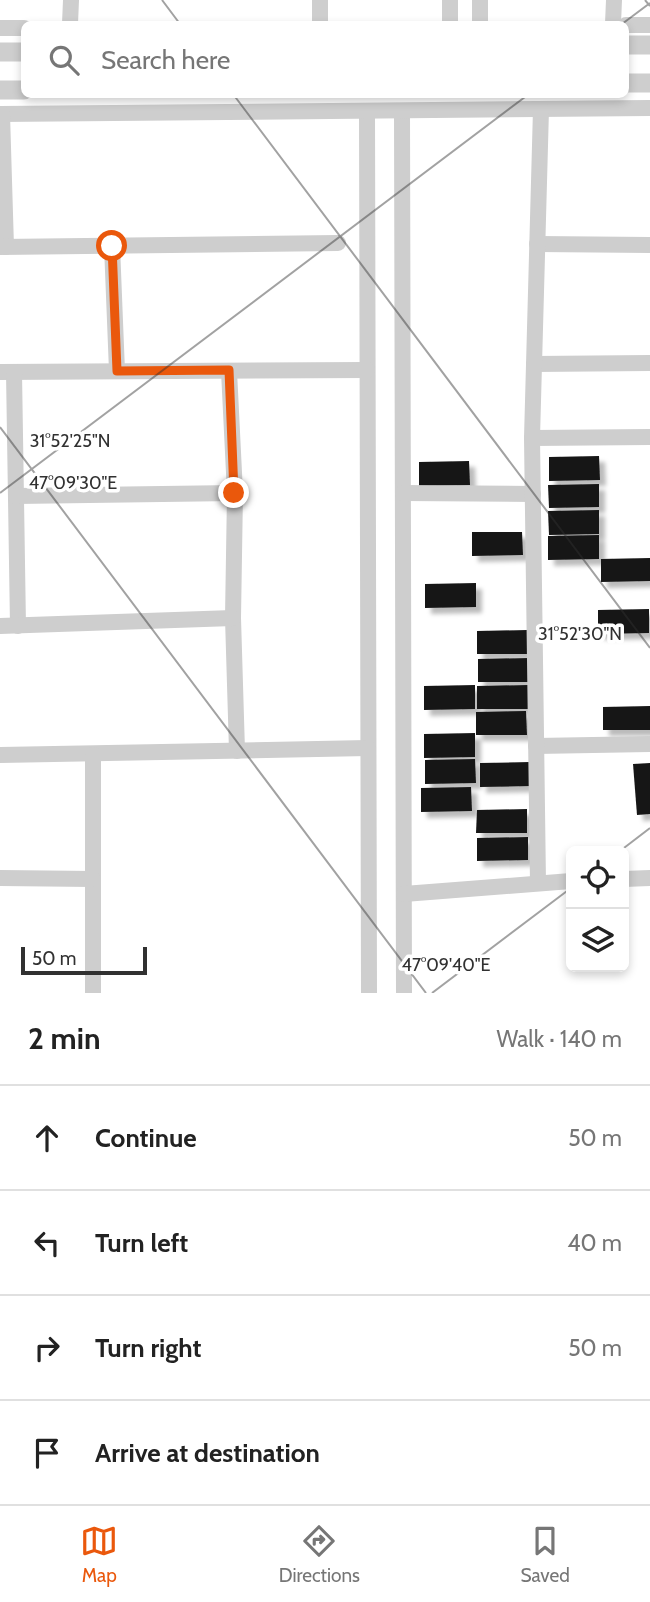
<!DOCTYPE html>
<html lang="en">
<head>
<meta charset="utf-8">
<style>
  :root { --surface:#fff; --page:#f6f6f6; --text:#222; --muted:#767676; --line:#e0e0e0; --accent:#ea580c }
  body { margin:0; font-family:Cabin,sans-serif; background:var(--page); color:var(--text) }
  .controls { position:absolute; right:21px; bottom:21px; display:grid; overflow:hidden; border-radius:10px; box-shadow:0 4px 10px #0003 }
  .controls button { width:63px; height:63px; display:grid; place-items:center; padding:0; border:0; border-bottom:2px solid var(--line); background:var(--surface); color:var(--text); font:35px sans-serif }
  .scale { position:absolute; left:21px; bottom:18px; width:126px; box-sizing:border-box; padding-left:7px; border:4px solid #313131; border-top:0; font-size:19px; line-height:24px; white-space:nowrap; color:#313131; -webkit-text-stroke:5px #fff; paint-order:stroke }
  .stop { position:absolute; width:21px; height:21px; margin:-16px; border:5px solid #ea580c; border-radius:50%; background:#fff }
  .stop.end { background:#ea580c; border-color:#fff; box-shadow:0 2px 7px #0008 }
  .list { margin:0; padding:0; list-style:none }
  h2 { display:flex; justify-content:space-between; align-items:center; height:91px; margin:0; padding:0 28px; font-size:30px }
  h2 small { font-size:23px; font-weight:400; color:var(--muted) }
  .list li { display:grid; grid-template-columns:46px 1fr auto; gap:21px; align-items:center; box-sizing:border-box; height:105px; padding:0 28px; border-top:2px solid var(--line) }
  .list b { display:block; font-size:26px; white-space:nowrap }
  .list em { font-size:23px; font-style:normal; color:var(--muted) }
  .icon { flex:none; width:38px; height:38px; fill:none; stroke:currentColor; stroke-width:2; stroke-linecap:round; stroke-linejoin:round }
  .map { position:relative; flex:none; width:650px; height:993px; overflow:hidden }
  .search { position:absolute; background:var(--surface); box-shadow:0 4px 10px #0003; left:21px; right:21px; top:21px; height:77px; display:flex; align-items:center; gap:18px; box-sizing:border-box; padding:0 24px; border-radius:10px; color:var(--muted); font-size:26px }
  .sheet { height:511px; background:var(--surface) }
  nav { display:flex; justify-content:space-around; align-items:center; box-sizing:border-box; height:98px; border-top:2px solid var(--line); background:var(--surface); font-size:19px; color:var(--muted) }
  nav a { display:grid; justify-items:center; gap:4px }
  nav .on { color:var(--accent) }
  .map>svg:first-child { display:block }
</style>
</head>
<body>
<div class="map">
<svg width="650" height="993" viewBox="0 0 650 993">
  <defs>
    <filter id="shadow"><feDropShadow dx="6" dy="6" stdDeviation="2" flood-color="#0004"/></filter>
  </defs>
  <rect width="100%" height="100%" fill="#fff"/>
  <g fill="#181818" filter="url(#shadow)">
    <path d="M599 456 600 480 549 481V457Z"/>
    <path d="M469 461 470 485 419 486V462Z"/>
    <path d="M599 484V507L549 508 548 485Z"/>
    <path d="M599 510V534L549 535 548 511Z"/>
    <path d="M472 532H522L523 555 472 556Z"/>
    <path d="M599 535V559L548 560V536Z"/>
    <path d="M650 558V581L601 582V559Z"/>
    <path d="M476 583V607L425 608V584Z"/>
    <path d="M649 609V633L598 634V610Z"/>
    <path d="M527 630 528 654H477V631Z"/>
    <path d="M529 658V682H478V659Z"/>
    <path d="M475 685V709L424 710V686Z"/>
    <path d="M528 685V709H477V686Z"/>
    <path d="M650 706V730H603V707Z"/>
    <path d="M526 711 527 735H476V712Z"/>
    <path d="M475 733V757L424 758V734Z"/>
    <path d="M475 759 476 783 425 784V760Z"/>
    <path d="M530 762 531 786 480 787V763Z"/>
    <path d="M650 763V814L637 815 633 764Z"/>
    <path d="M471 787 472 811 421 812V788Z"/>
    <path d="M527 809V833H476L477 810Z"/>
    <path d="M528 837V860L477 861V838Z"/>
  </g>
  <g fill="none" stroke-linecap="round" stroke-linejoin="round">
    <g stroke="#cecece" stroke-width="16">
      <path d="M320 0V24"/>
      <path d="M70 24 71 0"/>
      <path d="M450 24V0"/>
      <path d="M480 24V0"/>
      <path d="M613 24 614 0"/>
      <path d="M626 25H650"/>
      <path d="M0 28H24"/>
      <path d="M367 111 369 993"/>
      <path d="M402 111 404 993"/>
      <path d="M0 114 650 108"/>
      <path d="M2 114 6 247"/>
      <path d="M537 244 650 245"/>
      <path d="M112 246 117 371"/>
      <path d="M0 247 338 243"/>
      <path d="M534 364 650 363"/>
      <path d="M229 371 235 493 233 618 237 751"/>
      <path d="M0 372 367 370"/>
      <path d="M14 372 18 626"/>
      <path d="M532 438 650 437"/>
      <path d="M403 493 533 494"/>
      <path d="M16 496 235 493"/>
      <path d="M0 626 233 618"/>
      <path d="M536 746 650 744"/>
      <path d="M0 755 368 748"/>
      <path d="M93 755V993"/>
      <path d="M0 878 93 879"/>
      <path d="M624 879 650 878"/>
      <path d="M538 883 532 438 541 109"/>
      <path d="M404 894 571 881"/>
    </g>
    <g stroke="#cecece" stroke-width="19">
      <path d="M626 45H650"/>
      <path d="M0 52H24"/>
      <path d="M626 83H650"/>
      <path d="M0 90H24"/>
    </g>
  </g>
  <g fill="none" stroke-linecap="round" stroke-linejoin="round">
    <path stroke="#ea580c" stroke-width="9" d="M112 246 117 371 229 370 234 493"/>
  </g>
  <path fill="none" stroke="#313131" stroke-width="2" stroke-opacity="0.45" d="M162 0 180 24M645 0 650 6M622 24 650 3M233 94 650 648M0 427 426 993M0 493 529 94M620 851 650 828M432 993 571 888"/>
  <g font-size="18" text-anchor="middle" fill="#313131" stroke="#fff" stroke-width="7" stroke-linejoin="round" paint-order="stroke">
    <text x="70" y="447">31°52'25"N</text>
    <text x="73" y="489">47°09'30"E</text>
    <text x="580" y="640">31°52'30"N</text>
    <text x="446" y="971">47°09'40"E</text>
  </g>
</svg>
<div class="controls">
<button><svg class="icon" aria-label="locate" viewBox="0 0 24 24"><circle cx="12" cy="12" r="6"/><path d="M12 2v4M12 18v4M2 12h4M18 12h4"/></svg></button>
<button><svg class="icon" aria-label="layers" viewBox="0 0 24 24"><path d="M12 4l9 5-9 5-9-5zM3 14l9 5 9-5"/></svg></button>
</div>
<div class="scale">50 m</div>
<div class="stop" style="left:112px;top:246px"></div>
<div class="stop end" style="left:234px;top:493px"></div>
<div class="search"><svg class="icon" aria-label="search" viewBox="0 0 24 24"><circle cx="10" cy="10" r="6"/><path d="M15 15l6 6"/></svg>Search here</div>
</div>
<section class="sheet">
<h2>2 min<small>Walk · 140 m</small></h2>
<ul class="list">
<li><svg class="icon" aria-label="ahead" viewBox="0 0 24 24"><path d="M12 20V5M6 11l6-6 6 6"/></svg><div><b>Continue</b></div><em>50 m</em></li>
<li><svg class="icon" aria-label="left" viewBox="0 0 24 24"><path d="M17 20v-9H6M10 6l-5 5 5 5"/></svg><div><b>Turn left</b></div><em>40 m</em></li>
<li><svg class="icon" aria-label="right" viewBox="0 0 24 24"><path d="M7 20v-9h11M14 6l5 5-5 5"/></svg><div><b>Turn right</b></div><em>50 m</em></li>
<li><svg class="icon" aria-label="arrive" viewBox="0 0 24 24"><path d="M6 21V4h12l-3 4 3 4H6"/></svg><div><b>Arrive at destination</b></div></li>
</ul>
</section>
<nav>
<a class="on"><svg class="icon" aria-label="map" viewBox="0 0 24 24"><path d="M3 6l6-2 6 2 6-2v14l-6 2-6-2-6 2zM9 4v14M15 6v14"/></svg>Map</a>
<a><svg class="icon" aria-label="directions" viewBox="0 0 24 24"><path d="M12 3l9 9-9 9-9-9zM9 14v-3h6M13 9l2 2-2 2"/></svg>Directions</a>
<a><svg class="icon" aria-label="saved" viewBox="0 0 24 24"><path d="M7 4h10v16l-5-4-5 4z"/></svg>Saved</a>
</nav>
</body>
</html>
